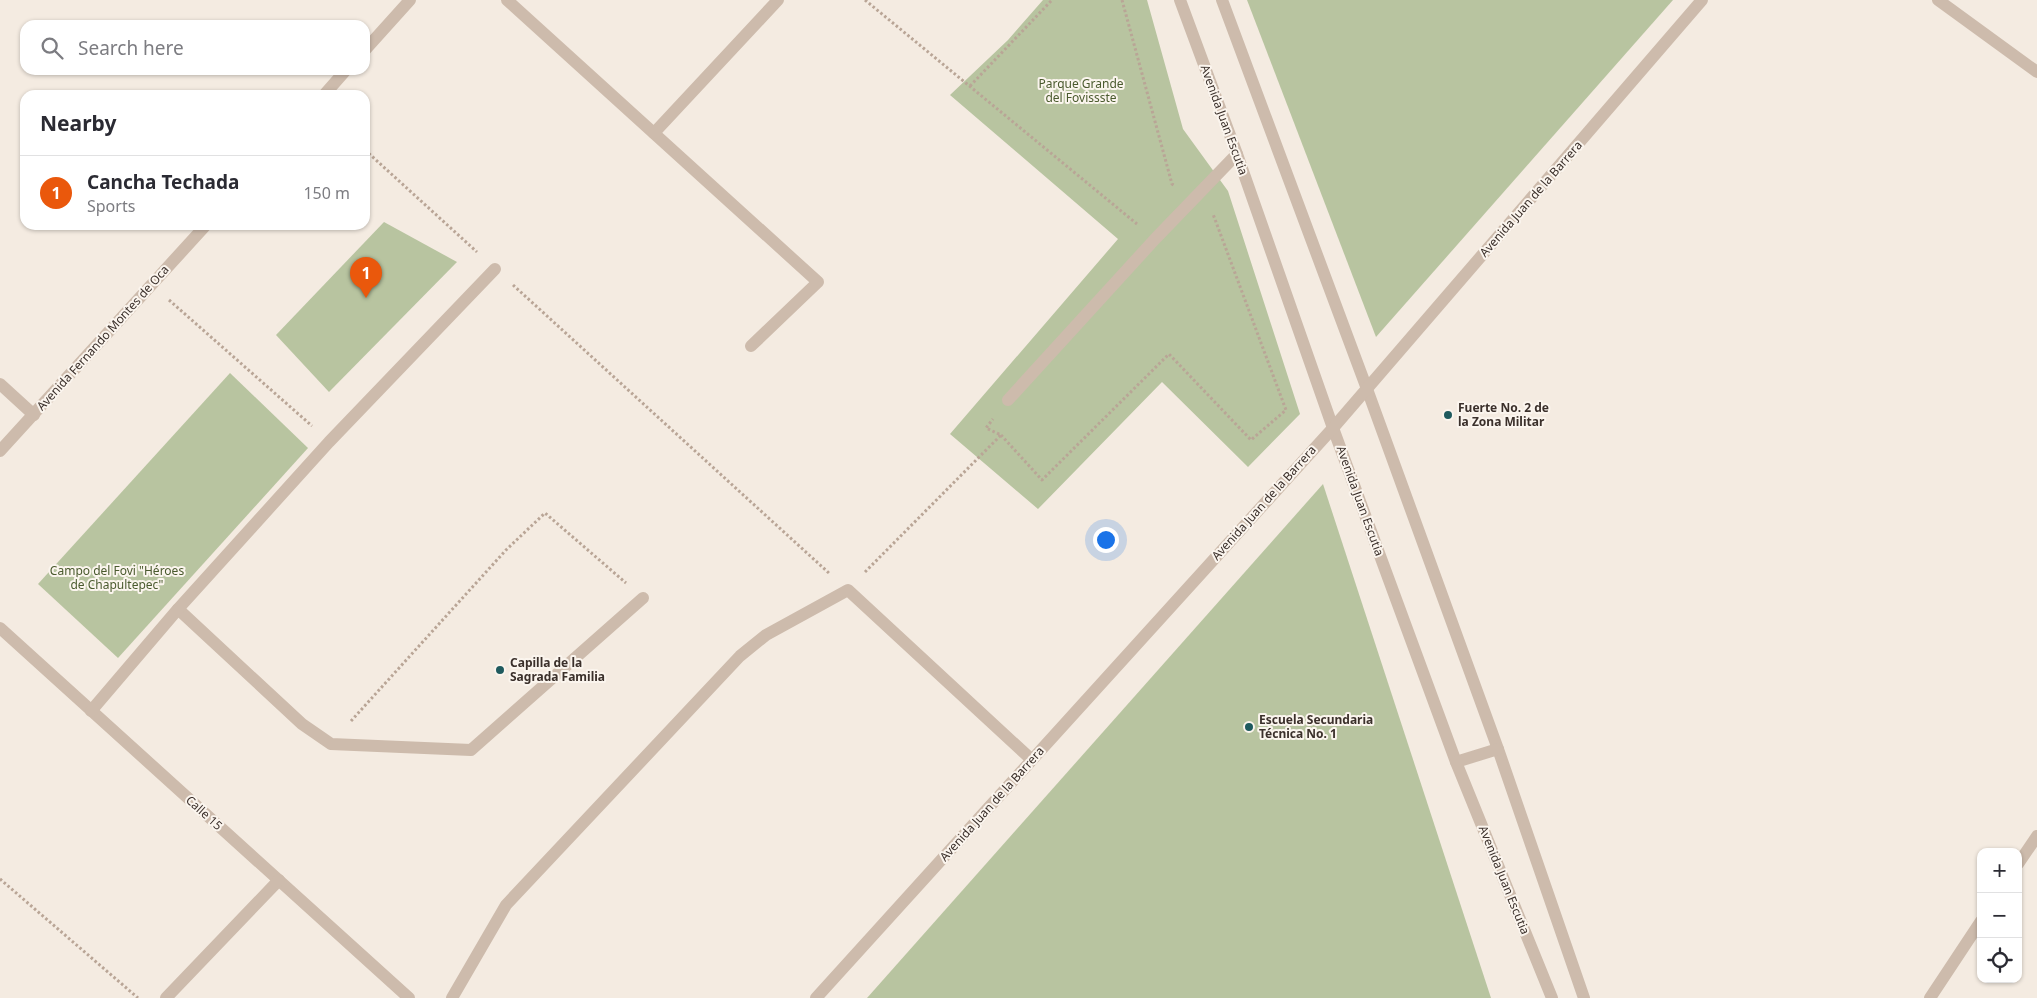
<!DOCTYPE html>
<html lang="en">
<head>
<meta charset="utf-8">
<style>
  :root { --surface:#fff; --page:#f7f7f7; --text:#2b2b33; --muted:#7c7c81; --line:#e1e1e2; --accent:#ea580c }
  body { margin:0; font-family:"Noto Sans",sans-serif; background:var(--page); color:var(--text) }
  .controls { position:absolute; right:15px; bottom:15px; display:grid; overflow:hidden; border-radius:10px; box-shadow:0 1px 4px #0004 }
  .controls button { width:45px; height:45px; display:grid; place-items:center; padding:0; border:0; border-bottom:1px solid var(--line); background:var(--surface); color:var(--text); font:25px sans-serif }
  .you { position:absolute; left:1105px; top:539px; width:18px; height:18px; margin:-12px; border:4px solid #fff; border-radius:50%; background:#1a73e8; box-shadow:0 0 0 8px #1a73e833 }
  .badge { display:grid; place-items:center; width:32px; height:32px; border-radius:50%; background:var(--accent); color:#fff; font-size:16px; font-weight:700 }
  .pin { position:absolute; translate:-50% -41px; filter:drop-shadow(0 1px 2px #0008) }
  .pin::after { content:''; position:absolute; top:26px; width:18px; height:15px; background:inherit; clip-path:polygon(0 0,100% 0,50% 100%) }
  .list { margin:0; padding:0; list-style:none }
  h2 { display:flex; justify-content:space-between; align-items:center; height:65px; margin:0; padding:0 20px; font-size:21px }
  h2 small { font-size:16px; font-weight:400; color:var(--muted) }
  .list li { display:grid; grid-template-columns:32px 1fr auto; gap:15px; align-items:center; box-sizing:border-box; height:75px; padding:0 20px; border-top:1px solid var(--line) }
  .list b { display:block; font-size:19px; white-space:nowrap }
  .list p { margin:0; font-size:16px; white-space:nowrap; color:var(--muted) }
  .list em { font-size:16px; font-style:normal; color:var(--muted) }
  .icon { flex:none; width:28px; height:28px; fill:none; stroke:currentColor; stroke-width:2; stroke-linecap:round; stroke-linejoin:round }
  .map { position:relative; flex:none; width:2037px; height:998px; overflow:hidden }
  .search { position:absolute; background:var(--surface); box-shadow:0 1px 4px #0004; left:20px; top:20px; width:350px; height:55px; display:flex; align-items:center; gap:12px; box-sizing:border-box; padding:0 18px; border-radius:15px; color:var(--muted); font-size:19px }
  .panel { position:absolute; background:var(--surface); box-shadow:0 1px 4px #0004; left:20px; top:90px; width:350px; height:140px; border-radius:15px }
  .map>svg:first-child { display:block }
</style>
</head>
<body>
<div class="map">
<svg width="2037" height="998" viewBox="0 0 2037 998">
  <rect width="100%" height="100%" fill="#f4ebe1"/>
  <g fill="#b8c4a0">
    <path d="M1043 0H1147L1183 129 1228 191 1300 414 1248 467 1162 382 1038 509 950 434 1118 239 950 95 1008 40Z"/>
    <path d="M1247 0H1673L1376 337Z"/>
    <path d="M384 222 457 262 329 392 276 335Z"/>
    <path d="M230 373 308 448 118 658 38 584Z"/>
    <path d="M1323 484 1491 998H867Z"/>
  </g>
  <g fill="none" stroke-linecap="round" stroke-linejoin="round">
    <g stroke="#b9a596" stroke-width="3" stroke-dasharray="2.5 2.5" stroke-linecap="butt">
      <path d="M865 0 1137 224"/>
      <path d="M1122 0 1172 184 1175 186"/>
      <path d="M970 86 1052 0"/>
      <path d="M365 150 477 252"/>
      <path d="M513 285 830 574"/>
      <path d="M169 300 312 426"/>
      <path d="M1001 435 1042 480 1169 354 1251 440 1286 410 1213 214"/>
      <path d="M865 572 1001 435 986 428 993 419"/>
      <path d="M351 721 506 550 545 513 626 583"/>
      <path d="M0 879 138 998"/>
    </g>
    <g stroke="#cdbbac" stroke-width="12">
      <path d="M1938 0 2037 72"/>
      <path d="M2018 864 2037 836"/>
      <path d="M1930 998 1981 921"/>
    </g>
    <g stroke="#cdbbac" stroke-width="12">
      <path d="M507 0 818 282 751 346"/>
      <path d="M1180 0 1237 154 1333 428 1456 762 1552 998"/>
      <path d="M1222 0 1367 389 1498 749 1584 998"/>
      <path d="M365 50 410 0"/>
      <path d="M324 95 346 70"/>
      <path d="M654 133 778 0"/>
      <path d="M0 384 34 415"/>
      <path d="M1008 400 1155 239 1237 154"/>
      <path d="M0 451 206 225"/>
      <path d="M178 609 302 724 331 744 471 750 643 598"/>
      <path d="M0 628 409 998"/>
      <path d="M91 711 178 609 329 442 495 269"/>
      <path d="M1456 762 1498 749"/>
      <path d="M166 998 279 880"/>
      <path d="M452 998 506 905 740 656 766 635 848 590 1032 760"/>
      <path d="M816 998 1333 428 1702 0"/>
    </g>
  </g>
  <g fill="#1f5a5e" stroke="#fbf5ee" stroke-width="2">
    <circle cx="1448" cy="415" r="5"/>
    <circle cx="500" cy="670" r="5"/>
    <circle cx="1249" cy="727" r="5"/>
  </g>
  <g text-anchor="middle" stroke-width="4" stroke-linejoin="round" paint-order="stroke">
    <g font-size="12" fill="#4a5a2e" stroke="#fbf5ee">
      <text x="1081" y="88">Parque Grande<tspan x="1081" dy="14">del Fovissste</tspan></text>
      <text x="117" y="575">Campo del Fovi "Héroes<tspan x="117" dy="14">de Chapultepec"</tspan></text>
    </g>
    <g font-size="12" fill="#3b302b" stroke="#fbf5ee">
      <text transform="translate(1224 120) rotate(70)" y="4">Avenida Juan Escutia</text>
      <text transform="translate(1531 199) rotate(-49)" y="4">Avenida Juan de la Barrera</text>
      <text transform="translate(103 338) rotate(-48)" y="4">Avenida Fernando Montes de Oca</text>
      <text transform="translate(1360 501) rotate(70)" y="4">Avenida Juan Escutia</text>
      <text transform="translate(1264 503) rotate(-48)" y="4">Avenida Juan de la Barrera</text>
      <text transform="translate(992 804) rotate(-48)" y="4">Avenida Juan de la Barrera</text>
      <text transform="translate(204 813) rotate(42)" y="4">Calle 15</text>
      <text transform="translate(1504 880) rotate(68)" y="4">Avenida Juan Escutia</text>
    </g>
    <g font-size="12" font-weight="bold" fill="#3b302b" stroke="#fbf5ee" text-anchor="start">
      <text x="1458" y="412">Fuerte No. 2 de<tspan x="1458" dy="14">la Zona Militar</tspan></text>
      <text x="510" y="667">Capilla de la<tspan x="510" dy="14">Sagrada Familia</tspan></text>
      <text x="1259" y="724">Escuela Secundaria<tspan x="1259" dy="14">Técnica No. 1</tspan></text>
    </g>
  </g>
</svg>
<div class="controls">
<button>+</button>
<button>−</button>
<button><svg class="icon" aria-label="locate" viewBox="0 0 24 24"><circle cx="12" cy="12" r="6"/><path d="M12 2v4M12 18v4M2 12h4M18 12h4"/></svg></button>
</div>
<div class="you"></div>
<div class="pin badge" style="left:366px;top:298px">1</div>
<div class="search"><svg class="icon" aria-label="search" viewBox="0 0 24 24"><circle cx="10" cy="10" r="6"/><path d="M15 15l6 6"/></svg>Search here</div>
<section class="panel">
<h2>Nearby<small></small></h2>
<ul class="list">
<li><span class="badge">1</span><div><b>Cancha Techada</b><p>Sports</p></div><em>150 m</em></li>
</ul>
</section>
</div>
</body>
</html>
